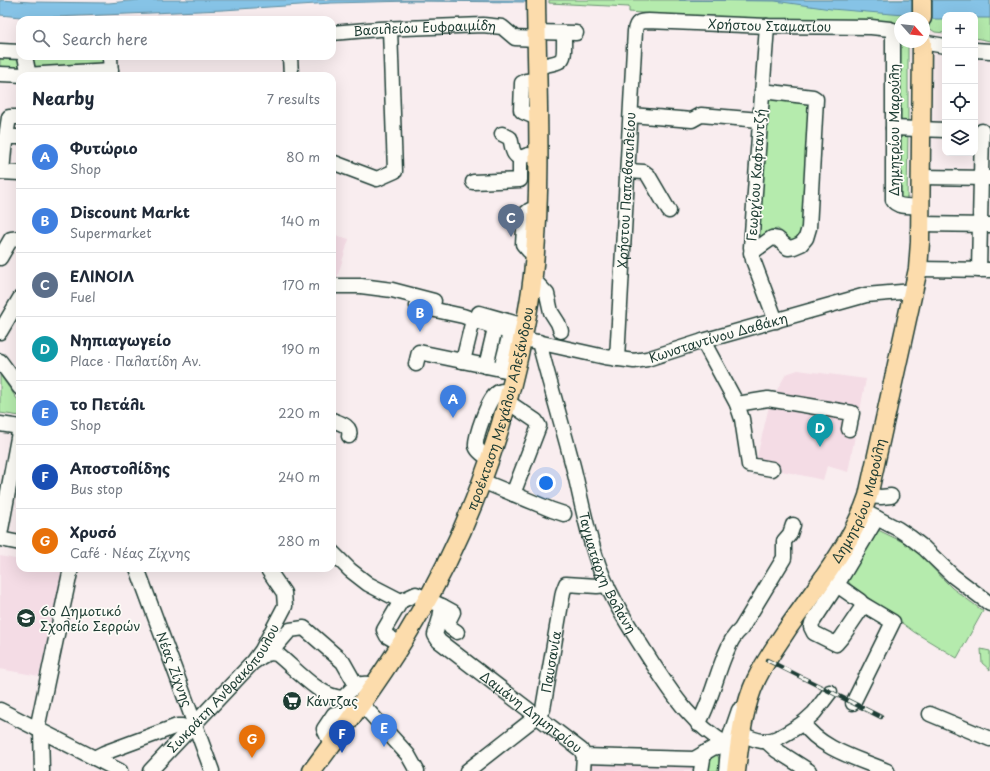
<!DOCTYPE html>
<html lang="en">
<head>
<meta charset="utf-8">
<style>
  :root { --surface:#fff; --page:#f6f6f7; --text:#1f2937; --muted:#747a83; --line:#e0e1e3; --accent:#0f766e }
  body { margin:0; font-family:"Playpen Sans",sans-serif; background:var(--page); color:var(--text) }
  .controls { position:absolute; right:12px; top:12px; display:grid; overflow:hidden; border-radius:8px; box-shadow:0 4px 16px #0002 }
  .controls button { width:36px; height:36px; display:grid; place-items:center; padding:0; border:0; border-bottom:1px solid var(--line); background:var(--surface); color:var(--text); font:20px sans-serif }
  .compass { position:absolute; left:894px; top:12px; width:36px; height:36px; border-radius:50%; background:var(--surface); box-shadow:0 4px 16px #0002; rotate:117deg }
  .you { position:absolute; left:546px; top:483px; width:14px; height:14px; margin:-10px; border:3px solid #fff; border-radius:50%; background:#1a73e8; box-shadow:0 0 0 6px #1a73e833 }
  .badge { display:grid; place-items:center; width:26px; height:26px; border-radius:50%; background:var(--accent); color:#fff; font-size:13px; font-weight:700 }
  .pin { position:absolute; translate:-50% -33px; filter:drop-shadow(0 1px 2px #0008) }
  .pin::after { content:''; position:absolute; top:21px; width:14px; height:12px; background:inherit; clip-path:polygon(0 0,100% 0,50% 100%) }
  .list { margin:0; padding:0; list-style:none }
  h2 { display:flex; justify-content:space-between; align-items:center; height:52px; margin:0; padding:0 16px; font-size:17px }
  h2 small { font-size:13px; font-weight:400; color:var(--muted) }
  .list li { display:grid; grid-template-columns:26px 1fr auto; gap:12px; align-items:center; box-sizing:border-box; height:64px; padding:0 16px; border-top:1px solid var(--line) }
  .list b { display:block; font-size:15px; white-space:nowrap }
  .list p { margin:0; font-size:13px; white-space:nowrap; color:var(--muted) }
  .list em { font-size:13px; font-style:normal; color:var(--muted) }
  .icon { flex:none; width:22px; height:22px; fill:none; stroke:currentColor; stroke-width:2; stroke-linecap:round; stroke-linejoin:round }
  .map { position:relative; flex:none; width:990px; height:771px; overflow:hidden }
  .search { position:absolute; background:var(--surface); box-shadow:0 4px 16px #0002; left:16px; top:16px; width:320px; height:44px; display:flex; align-items:center; gap:10px; box-sizing:border-box; padding:0 14px; border-radius:12px; color:var(--muted); font-size:15px }
  .panel { position:absolute; background:var(--surface); box-shadow:0 4px 16px #0002; left:16px; top:72px; width:320px; height:500px; border-radius:12px }
  .map>svg:first-child { display:block }
</style>
</head>
<body>
<div class="map">
<svg width="990" height="771" viewBox="0 0 990 771">
  <rect width="100%" height="100%" fill="#f9edef"/>
  <filter id="ink" filterUnits="userSpaceOnUse"><feTurbulence type="fractalNoise" baseFrequency=".025" numOctaves="2"/><feDisplacementMap in="SourceGraphic" scale="8" xChannelSelector="R" yChannelSelector="G"/><feConvolveMatrix kernelMatrix="1 2 1 2 8 2 1 2 1" color-interpolation-filters="sRGB"/></filter>
  <g filter="url(#ink)">
    <g fill="#f4dce5">
      <path d="M332 234 349 239 336 281H332Z"/>
      <path d="M798 370 866 379 848 472 827 466 823 480 755 465 770 402 786 374Z"/>
      <path d="M0 556 20 560V568H63L39 676 0 669Z"/>
      <path d="M591 763 696 767 695 771H590Z"/>
    </g>
    <g fill="#b5ebad" stroke="#6a9470">
      <path d="M549 0H914V18H900V24L692 17 629 12V7L549 3Z"/>
      <path d="M929 0H990V41L975 38V15H945V33L935 32 929 28Z"/>
      <path d="M900 42H903L908 45V124L897 121Z"/>
      <path d="M73 56H104L105 68 0 72V58H40Z"/>
      <path d="M768 95 813 101 806 216 801 236 793 241 778 229 770 230 761 238 758 234Z"/>
      <path d="M908 132 907 201 900 200 897 135Z"/>
      <path d="M0 375 20 403V416L0 413Z"/>
      <path d="M876 529 907 544 916 551 952 588 983 611 957 658 914 632 850 584 846 577Z"/>
      <path d="M981 649 990 651V670L982 663Z"/>
      <path d="M711 754H717L719 759V771H706L709 756Z"/>
    </g>
    <g fill="#86c3e6" stroke="#5d8d9f">
      <path d="M0 0 31 2 109 3 140 0H527V2L411 1 331 3 223 10 31 18 0 15Z"/>
      <path d="M679 0H917L916 16 831 9 775 1Z"/>
      <path d="M932 0H990V18H975V15H945V19H932Z"/>
    </g>
    <g fill="none" stroke-linecap="round" stroke-linejoin="round">
      <g stroke="#1f3d34" stroke-width="17">
        <g id="minor">
          <path d="M767 26 751 247 753 260 776 321"/>
          <path d="M893 30V200C897 208 912 206 921 206"/>
          <path d="M537 32 576 33"/>
          <path id="s1" d="M332 33 379 29 483 25 502 27 515 38 537 39"/>
          <path d="M922 42 945 46"/>
          <path d="M975 50 990 51"/>
          <path d="M0 51 20 52"/>
          <path d="M25 56 29 76"/>
          <path d="M110 56 111 76"/>
          <path d="M290 56 291 76"/>
          <path d="M537 67C567 60 564 64 564 33"/>
          <path d="M0 74 25 75 111 70"/>
          <path d="M537 80 526 81 522 83 521 110 523 112 537 118"/>
          <path d="M631 115 692 120 701 115 760 120"/>
          <path d="M893 128 945 130"/>
          <path d="M502 134 510 138C513 147 511 154 520 158L528 155"/>
          <path d="M6 137H20"/>
          <path d="M332 162 377 179 395 171 390 29"/>
          <path d="M628 171 644 172 648 175 669 211"/>
          <path d="M0 172 20 173"/>
          <path d="M2 172 4 150 9 117H20"/>
          <path d="M921 177 990 178"/>
          <path d="M473 182 520 180V158"/>
          <path d="M920 224 990 225"/>
          <path d="M529 251 523 244 525 214 530 210"/>
          <path d="M751 253 772 238 778 239 788 248 794 247 801 244 806 238 809 228 816 99 813 97 762 91"/>
          <path d="M0 258 11 239 20 238"/>
          <path d="M918 269 990 270"/>
          <path d="M979 270 982 131"/>
          <path d="M532 278 547 294 551 312 558 323 561 331"/>
          <path d="M332 286H361L392 290 434 301"/>
          <path id="s2" d="M417 306 463 316 533 341 605 357 634 361 647 359 703 341 866 295 913 291"/>
          <path d="M479 313 525 326"/>
          <path d="M0 332 20 298"/>
          <path d="M703 341 737 404 742 419 749 465 772 469"/>
          <path id="s3" d="M539 342C550 385 563 427 574 470 582 503 588 538 600 569 613 603 634 634 653 664 675 698 693 725 728 745"/>
          <path id="s4" d="M617 359 635 31C636 22 640 21 648 21L767 26 871 27 890 29 900 34"/>
          <path d="M0 361 20 388"/>
          <path d="M463 361 473 320"/>
          <path d="M416 364 419 352 515 372"/>
          <path d="M486 366 495 328"/>
          <path d="M501 369 510 333"/>
          <path d="M508 402 536 421 539 426 513 494"/>
          <path d="M737 404 768 399 852 413 849 429"/>
          <path d="M332 420C340 423 352 426 349 436"/>
          <path d="M0 424 20 427"/>
          <path d="M490 459C485 456 478 452 476 446 475 437 488 400 496 394 500 390 505 391 510 391"/>
          <path d="M482 481 552 510 564 514"/>
          <path d="M868 496 881 497 891 496"/>
          <path d="M869 514 898 529 910 537 924 548 953 576 990 604"/>
          <path d="M0 535 20 427"/>
          <path d="M0 539 20 543"/>
          <path id="s5" d="M332 552 350 570 368 584 401 601 416 594 442 606 440 618 435 635 439 641 581 750 584 756 694 759 713 748 728 745"/>
          <path id="s6" d="M137 568 212 771"/>
          <path d="M837 585 860 601 863 606 842 637 836 644 814 633 811 627 812 623 837 585 877 518"/>
          <path d="M442 606 453 612 449 620V625L451 628 457 632"/>
          <path d="M401 644 387 636 384 630 401 601"/>
          <path d="M271 652 290 630 304 628 343 662 356 685"/>
          <path d="M255 661C262 656 268 651 277 654 295 668 320 698 343 698 354 687 357 681 374 685"/>
          <path d="M361 703 408 755 417 771"/>
          <path d="M853 703 893 622 861 603"/>
          <path d="M0 710 120 771"/>
          <path d="M930 714 990 739"/>
          <path d="M803 723 814 713 830 692"/>
          <path d="M698 724C710 704 716 676 725 655 730 644 732 637 741 629L784 558V541L790 534 793 525"/>
          <path d="M37 729 71 568"/>
          <path d="M41 731 42 771"/>
          <path d="M741 734C748 737 755 740 762 741 776 742 792 730 803 723 820 749 859 759 887 771"/>
          <path d="M766 741 776 750 809 771"/>
          <path d="M331 744 324 729 334 714 355 712"/>
          <path d="M94 758 104 753 177 726H182L188 729"/>
          <path id="s7" d="M150 771 254 661 262 650 285 606 284 593 267 568"/>
          <path id="s8" d="M467 771 536 717 543 709 563 592 566 584 597 586 607 585"/>
          <path d="M583 771 584 756"/>
          <path d="M701 771 704 753"/>
          <path d="M726 771 729 739 739 710"/>
        </g>
      </g>
      <g stroke="#1f3d34" stroke-width="21">
        <g id="major">
          <path d="M922 18V0"/>
          <path id="s9" d="M312 771C348 722 385 673 415 621 463 541 496 454 517 363 524 331 531 299 534 265 542 177 537 88 536 0"/>
          <path id="s10" d="M736 771C740 740 743 708 756 680 765 661 777 645 788 628 817 586 852 544 868 496L918 269 920 242 922 42"/>
        </g>
      </g>
      <use href="#minor" stroke="#fdfcf7" stroke-width="14"/>
      <use href="#major" stroke="#fcdcac" stroke-width="18"/>
      <g stroke="#1f3d34" stroke-width="4.5">
        <path id="rail" d="M767 660 881 717"/>
      </g>
      <use href="#rail" stroke="#fdfcf7" stroke-width="3" stroke-dasharray="9" stroke-linecap="butt"/>
    </g>
  </g>
  <defs>
    <g id="school-disc" transform="scale(1)"><circle r="9.5" fill="#1f3d34" stroke="#fdfcf7"/><path d="M0-5L7-2L0 1L-7-2ZM-4 1L0 2.5L4 1V4Q0 6-4 4Z" fill="#fff"/></g>
    <g id="supermarket-disc" transform="scale(1)"><circle r="9.5" fill="#1f3d34" stroke="#fdfcf7"/><path d="M-6-5.5h2.5l.6 2H6L4.5 2H-2.5L-4.4-4H-6ZM-1.5 3.2a1.3 1.3 0 1 0 .1 0ZM3 3.2a1.3 1.3 0 1 0 .1 0Z" fill="#fff"/></g>
  </defs>
  <g fill-rule="evenodd">
    <use href="#school-disc" x="26" y="618"/>
    <use href="#supermarket-disc" x="292" y="701"/>
  </g>
  <g text-anchor="middle" stroke-width="3.5" stroke-linejoin="round" paint-order="stroke">
    <g font-size="13" fill="#1f3d34" stroke="#fdfcf7">
      <text dy="5" stroke="none"><textPath href="#s4" startOffset="469">Χρήστου Σταματίου</textPath></text>
      <text dy="5" stroke="none"><textPath href="#s1" startOffset="93">Βασιλείου Ευφραιμίδη</textPath></text>
      <text transform="translate(894 130) rotate(-90)" y="5">Δημητρίου Μαρούλη</text>
      <text transform="translate(756 175) rotate(-86)" y="5">Γεωργίου Καφταντζή</text>
      <text dy="5" stroke="none"><textPath href="#s4" startOffset="169">Χρήστου Παπαβασιλείου</textPath></text>
      <text dy="5" stroke="none"><textPath href="#s2" startOffset="312">Κωνσταντίνου Δαβάκη</textPath></text>
      <text dy="5" stroke="none"><textPath href="#s9" startOffset="412">προέκταση Μεγάλου Αλεξάνδρου</textPath></text>
      <text dy="5" stroke="none"><textPath href="#s10" startOffset="302">Δημητρίου Μαρούλη</textPath></text>
      <text dy="5" stroke="none"><textPath href="#s3" startOffset="241">Ταγματάρχη Βολάνη</textPath></text>
      <text dy="5" stroke="none"><textPath href="#s8" startOffset="146">Παυσανία</textPath></text>
      <text dy="5" stroke="none"><textPath href="#s6" startOffset="108">Νέας Ζίχνης</textPath></text>
      <text dy="5" stroke="none"><textPath href="#s7" startOffset="111">Σωκράτη Ανθρακόπουλου</textPath></text>
      <text dy="5" stroke="none"><textPath href="#s5" startOffset="284">Δαμάνη Δημητρίου</textPath></text>
    </g>
    <g font-size="13" fill="#1f3d34" stroke="#fdfcf7" text-anchor="start">
      <text x="40" y="616">6ο Δημοτικό<tspan x="40" dy="15">Σχολείο Σερρών</tspan></text>
      <text x="306" y="706">Κάντζας</text>
    </g>
  </g>
</svg>
<div class="controls">
<button>+</button>
<button>−</button>
<button><svg class="icon" aria-label="locate" viewBox="0 0 24 24"><circle cx="12" cy="12" r="6"/><path d="M12 2v4M12 18v4M2 12h4M18 12h4"/></svg></button>
<button><svg class="icon" aria-label="layers" viewBox="0 0 24 24"><path d="M12 4l9 5-9 5-9-5zM3 14l9 5 9-5"/></svg></button>
</div>
<svg class="compass" viewBox="-18 -18 36 36"><path d="M0-13l5 13h-10z" fill="#e53935"/><path d="M0 13l5-13h-10z" fill="#747a83"/></svg>
<div class="you"></div>
<div class="pin badge" style="left:453px;top:418px;background:#3f7fe0">A</div>
<div class="pin badge" style="left:420px;top:332px;background:#3f7fe0">B</div>
<div class="pin badge" style="left:511px;top:237px;background:#5c6f8a">C</div>
<div class="pin badge" style="left:820px;top:447px;background:#0f9aa8">D</div>
<div class="pin badge" style="left:384px;top:747px;background:#3f7fe0">E</div>
<div class="pin badge" style="left:342px;top:753px;background:#1a4fb4">F</div>
<div class="pin badge" style="left:252px;top:758px;background:#e8710a">G</div>
<div class="search"><svg class="icon" aria-label="search" viewBox="0 0 24 24"><circle cx="10" cy="10" r="6"/><path d="M15 15l6 6"/></svg>Search here</div>
<section class="panel">
<h2>Nearby<small>7 results</small></h2>
<ul class="list">
<li><span class="badge" style="background:#3f7fe0">A</span><div><b>Φυτώριο</b><p>Shop</p></div><em>80 m</em></li>
<li><span class="badge" style="background:#3f7fe0">B</span><div><b>Discount Markt</b><p>Supermarket</p></div><em>140 m</em></li>
<li><span class="badge" style="background:#5c6f8a">C</span><div><b>ΕΛΙΝΟΙΛ</b><p>Fuel</p></div><em>170 m</em></li>
<li><span class="badge" style="background:#0f9aa8">D</span><div><b>Νηπιαγωγείο</b><p>Place · Παλατίδη Αν.</p></div><em>190 m</em></li>
<li><span class="badge" style="background:#3f7fe0">E</span><div><b>το Πετάλι</b><p>Shop</p></div><em>220 m</em></li>
<li><span class="badge" style="background:#1a4fb4">F</span><div><b>Αποστολίδης</b><p>Bus stop</p></div><em>240 m</em></li>
<li><span class="badge" style="background:#e8710a">G</span><div><b>Χρυσό</b><p>Café · Νέας Ζίχνης</p></div><em>280 m</em></li>
</ul>
</section>
</div>
</body>
</html>
